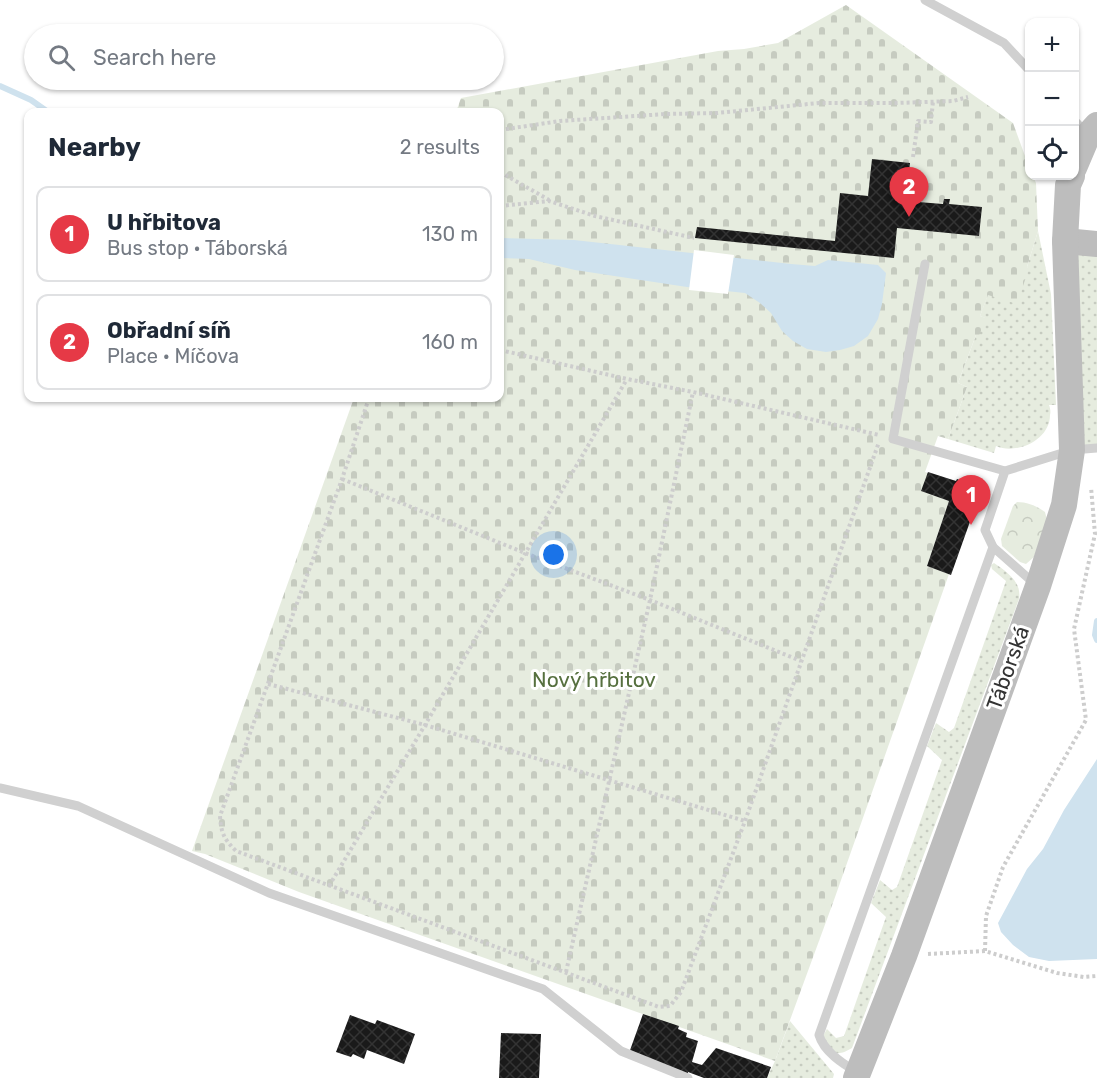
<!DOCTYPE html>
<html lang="en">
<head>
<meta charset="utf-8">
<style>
  :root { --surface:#fff; --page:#f6f6f7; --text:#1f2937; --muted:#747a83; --line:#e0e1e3; --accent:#e63946 }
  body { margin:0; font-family:Rubik,sans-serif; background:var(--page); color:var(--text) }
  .controls { position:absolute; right:18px; top:18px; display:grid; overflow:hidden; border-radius:12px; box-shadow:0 2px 4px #0004 }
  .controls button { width:54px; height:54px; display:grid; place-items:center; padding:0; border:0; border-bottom:2px solid var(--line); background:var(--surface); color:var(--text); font:30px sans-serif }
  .you { position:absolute; left:554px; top:555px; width:21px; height:21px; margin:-15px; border:4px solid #fff; border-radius:50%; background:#1a73e8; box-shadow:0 0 0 9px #1a73e833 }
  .badge { display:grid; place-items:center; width:39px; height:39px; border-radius:50%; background:var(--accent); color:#fff; font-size:20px; font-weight:700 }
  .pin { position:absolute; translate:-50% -50px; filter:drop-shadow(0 2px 3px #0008) }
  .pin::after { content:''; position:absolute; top:32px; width:21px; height:18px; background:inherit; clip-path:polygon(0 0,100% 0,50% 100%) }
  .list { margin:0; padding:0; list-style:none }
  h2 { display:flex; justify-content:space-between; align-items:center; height:78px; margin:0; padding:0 24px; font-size:26px }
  h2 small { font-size:20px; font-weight:400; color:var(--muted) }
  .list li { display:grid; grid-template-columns:39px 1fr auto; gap:18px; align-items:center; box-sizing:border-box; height:96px; margin:0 12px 12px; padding:0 12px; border:2px solid var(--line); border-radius:12px }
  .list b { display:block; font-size:22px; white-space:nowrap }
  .list p { margin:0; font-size:20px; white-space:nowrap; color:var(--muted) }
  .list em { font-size:20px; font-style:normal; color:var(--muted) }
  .icon { flex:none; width:33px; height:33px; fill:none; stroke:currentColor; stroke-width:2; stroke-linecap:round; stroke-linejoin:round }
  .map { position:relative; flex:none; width:1097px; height:1078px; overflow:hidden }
  .search { position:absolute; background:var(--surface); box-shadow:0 2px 4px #0004; left:24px; top:24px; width:480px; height:66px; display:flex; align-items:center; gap:15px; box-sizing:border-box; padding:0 21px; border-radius:33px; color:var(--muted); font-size:22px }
  .panel { position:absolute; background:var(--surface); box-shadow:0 2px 4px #0004; left:24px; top:108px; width:480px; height:294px; border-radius:12px }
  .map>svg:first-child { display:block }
</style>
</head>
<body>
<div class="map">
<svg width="1097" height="1078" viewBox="0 0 1097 1078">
  <defs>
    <pattern id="grass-dots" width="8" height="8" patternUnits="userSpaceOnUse" patternTransform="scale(1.5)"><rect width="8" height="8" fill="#e6ecdf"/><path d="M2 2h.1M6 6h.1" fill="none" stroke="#c6cbc0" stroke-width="1.8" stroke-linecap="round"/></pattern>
    <pattern id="forest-crowns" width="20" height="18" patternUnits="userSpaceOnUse" patternTransform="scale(1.5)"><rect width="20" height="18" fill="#e6ecdf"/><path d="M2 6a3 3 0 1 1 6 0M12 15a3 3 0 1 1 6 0" fill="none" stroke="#c6cbc0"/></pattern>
    <pattern id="cemetery-stones" width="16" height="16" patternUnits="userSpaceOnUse" patternTransform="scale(1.5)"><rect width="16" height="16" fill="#e6ecdf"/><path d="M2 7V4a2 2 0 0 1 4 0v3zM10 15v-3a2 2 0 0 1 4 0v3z" fill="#c6cbc0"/></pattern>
    <pattern id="building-cross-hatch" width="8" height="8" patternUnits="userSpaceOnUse" patternTransform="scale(1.5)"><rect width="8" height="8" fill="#1a1a1a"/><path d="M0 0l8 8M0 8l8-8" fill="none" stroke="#333"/></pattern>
  </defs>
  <rect width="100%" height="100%" fill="#fff"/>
  <g fill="url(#grass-dots)">
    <path d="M1038 231 1051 294 1056 405H1049C1050 408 1051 411 1050 415 1050 440 1017 455 996 446L994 453 948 439 967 387 958 383 976 335 985 318 980 316 988 294 1028 268 1027 267Z"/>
    <path d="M1065 241 1097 244V448L1072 450Z"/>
    <path d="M994 563C1007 572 1022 582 1019 599L852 1048C836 1057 835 1054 824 1041V1034L827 1029 836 1038 844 1036 886 917 871 903 880 880 892 890 897 887 942 760 927 746 936 723 949 732 954 728 1006 581 992 569 991 565Z"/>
    <path d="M790 1021 834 1074 833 1078H767L775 1061Z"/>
  </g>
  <path fill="url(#forest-crowns)" d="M1017 502C1027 502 1037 506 1045 512L1047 520 1034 557 1026 564 1020 562 1002 546 1001 539 1013 506Z"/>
  <path fill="url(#cemetery-stones)" d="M846 5 1013 123 1029 167 1030 176H1033L1036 183 1038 231 1027 267 1029 268 1017 304 988 295 980 316 986 318 979 336 976 335 958 383 967 387 948 439 938 436 925 472 928 473 922 491 949 501 927 566 949 574 834 900 775 1061 299 892 205 854 192 851 354 398H500V112H456L461 98 718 51 744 49 778 43Z"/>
  <g fill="#cfe2ee">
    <path d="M500 238 574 240 791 264 815 266 828 260 878 265 886 273 882 304 878 319 868 336 854 346 840 350 826 352 807 349 793 341 782 331 771 313 760 303 745 293 687 287 575 270 529 259 500 258Z"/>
    <path d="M1097 759V959L1049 961 1029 957 1013 945 1001 932 998 923 1027 869 1043 849 1064 810Z"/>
  </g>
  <path fill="#fff" d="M694 250 734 255 728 294 689 290Z"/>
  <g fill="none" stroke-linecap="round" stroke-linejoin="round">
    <g stroke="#cfe2ee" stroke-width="6">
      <path d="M0 86 31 100 48 112"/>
      <path d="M1097 621 1095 635 1097 640"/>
    </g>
  </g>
  <g fill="url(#building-cross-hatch)">
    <path d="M872 159 910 163 906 201 943 204 944 199H950L949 204 982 207 979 236 897 228 894 258 695 238 697 227 835 241 840 193 868 196Z"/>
    <path d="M928 472 956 481 957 479 982 488 951 575 927 566 949 501 921 491Z"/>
    <path d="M643 1014 679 1026 678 1029 687 1033 686 1037 698 1041 692 1062 702 1065 716 1048 771 1067 767 1078H704L688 1072V1074L629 1053Z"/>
    <path d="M350 1015 375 1024 377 1020 415 1034 404 1064 367 1050 364 1059 353 1054 351 1057 336 1052Z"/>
    <path d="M501 1033 541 1034 539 1078H499Z"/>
  </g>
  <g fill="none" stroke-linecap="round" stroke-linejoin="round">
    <g stroke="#cdcdcd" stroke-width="4" stroke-dasharray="3 3" stroke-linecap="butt">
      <path d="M500 130 560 121 666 114 717 113 819 103H896L953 101 968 97"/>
      <path d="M913 157 918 121 931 122 933 101"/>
      <path d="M500 172 549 200"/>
      <path d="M500 206 549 201 595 216 694 238"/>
      <path d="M500 350 627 379 693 392 879 435"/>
      <path d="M369 398 342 479 220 816C221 833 224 839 236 851L659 1007 670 1006 681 992 745 821 879 442"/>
      <path d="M342 479 525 553 650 600 801 661"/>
      <path d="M268 684 425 725 745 821"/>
      <path d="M329 886 425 725 627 379"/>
      <path d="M985 951 986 916 1003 867 1086 720 1074 629 1095 534 1091 487"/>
      <path d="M928 954 985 951 1057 973 1084 977 1097 976"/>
      <path d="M566 972 650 600 693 392"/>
    </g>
    <g stroke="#d0d0d0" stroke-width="9">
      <path d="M925 0 1004 43 1030 71"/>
      <path d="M1074 120 1087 134"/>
      <path d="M925 264 893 439 1005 471"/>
      <path d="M1036 585 993 547 985 530 1005 471 1072 450 1097 448"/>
      <path d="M0 788 78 806 269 893 543 989 621 1051 688 1078"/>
      <path d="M857 1072C843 1064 824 1052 819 1035L993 547"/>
    </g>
    <g stroke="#bdbdbd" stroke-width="26">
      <path d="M1074 168 1088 135 1097 125"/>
      <path d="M1065 241 1097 244"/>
      <path d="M856 1078 904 956 1038 586 1064 505 1072 450 1065 241 1068 185 1072 176"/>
    </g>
  </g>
  <g text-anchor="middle" stroke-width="6" stroke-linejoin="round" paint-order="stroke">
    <g font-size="21" fill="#333" stroke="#fff">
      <text transform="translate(1008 668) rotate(-70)" y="7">Táborská</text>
    </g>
    <g font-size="21" fill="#56703f" stroke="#fff">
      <text x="594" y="687">Nový hřbitov</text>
    </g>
  </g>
</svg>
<div class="controls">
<button>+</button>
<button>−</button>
<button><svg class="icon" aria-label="locate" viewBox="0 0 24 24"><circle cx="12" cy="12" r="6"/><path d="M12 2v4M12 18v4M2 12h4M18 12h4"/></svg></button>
</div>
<div class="you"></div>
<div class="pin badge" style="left:971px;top:525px">1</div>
<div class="pin badge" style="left:909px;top:217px">2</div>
<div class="search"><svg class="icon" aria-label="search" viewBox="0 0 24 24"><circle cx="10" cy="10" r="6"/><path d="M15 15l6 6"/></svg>Search here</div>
<section class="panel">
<h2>Nearby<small>2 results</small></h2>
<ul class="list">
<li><span class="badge">1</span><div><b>U hřbitova</b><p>Bus stop · Táborská</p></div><em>130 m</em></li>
<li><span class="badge">2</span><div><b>Obřadní síň</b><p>Place · Míčova</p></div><em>160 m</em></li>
</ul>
</section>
</div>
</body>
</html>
